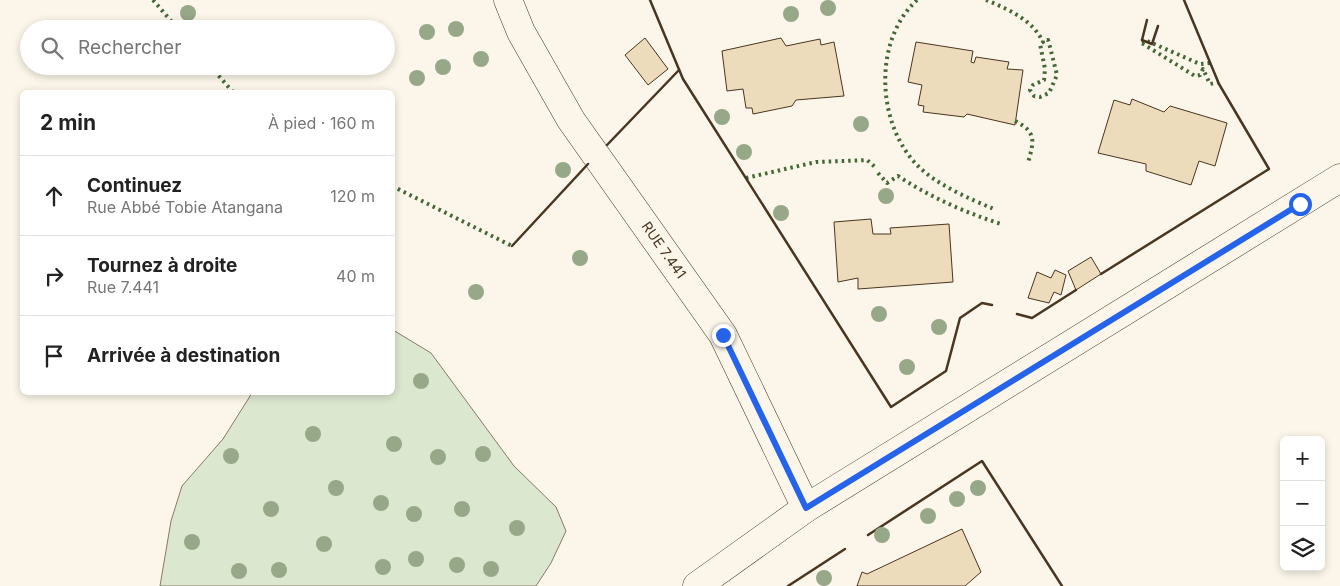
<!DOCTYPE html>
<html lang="fr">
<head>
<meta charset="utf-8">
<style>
  :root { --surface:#fff; --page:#f2f2f2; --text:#222; --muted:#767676; --line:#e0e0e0 }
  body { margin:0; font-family:Inter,sans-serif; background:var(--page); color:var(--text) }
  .controls { position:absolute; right:15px; bottom:15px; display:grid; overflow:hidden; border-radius:8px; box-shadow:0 2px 8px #0003 }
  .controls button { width:45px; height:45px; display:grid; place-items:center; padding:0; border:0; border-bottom:1px solid var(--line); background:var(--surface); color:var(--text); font:25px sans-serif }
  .stop { position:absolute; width:15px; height:15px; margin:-11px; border:4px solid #2563eb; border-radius:50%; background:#fff }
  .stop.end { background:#2563eb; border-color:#fff; box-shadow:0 1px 5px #0008 }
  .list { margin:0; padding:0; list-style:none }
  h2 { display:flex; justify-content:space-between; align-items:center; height:65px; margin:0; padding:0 20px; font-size:21px }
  h2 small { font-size:16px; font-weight:400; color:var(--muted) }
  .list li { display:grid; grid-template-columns:32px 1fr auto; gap:15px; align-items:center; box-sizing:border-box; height:80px; padding:0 20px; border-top:1px solid var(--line) }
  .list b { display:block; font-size:19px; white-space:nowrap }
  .list p { margin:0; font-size:16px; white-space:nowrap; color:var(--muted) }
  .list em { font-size:16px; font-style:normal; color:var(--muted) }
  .icon { flex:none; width:28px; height:28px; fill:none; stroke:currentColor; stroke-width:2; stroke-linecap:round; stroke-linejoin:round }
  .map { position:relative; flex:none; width:1340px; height:586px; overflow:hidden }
  .search { position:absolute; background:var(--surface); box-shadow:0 2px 8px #0003; left:20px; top:20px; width:375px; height:55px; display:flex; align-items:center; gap:12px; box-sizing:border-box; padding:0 18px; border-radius:28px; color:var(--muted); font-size:19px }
  .panel { position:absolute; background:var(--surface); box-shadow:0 2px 8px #0003; left:20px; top:90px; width:375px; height:305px; border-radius:8px }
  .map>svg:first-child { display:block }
</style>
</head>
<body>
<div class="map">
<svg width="1340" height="586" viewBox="0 0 1340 586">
  <rect width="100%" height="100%" fill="#fbf6e9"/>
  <path fill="#dce7d0" stroke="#887966" d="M393 330 431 353 514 466 556 507 566 531 551 563 536 586H160L171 521 182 486 223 439 252 393 392 392Z"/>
  <g fill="#ecdcbc" stroke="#4a3520">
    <path d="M645 38 668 69 648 85 625 55Z"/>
    <path d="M781 38 786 46 820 39 821 45 834 42 844 96 796 100 792 106 753 114 752 108H746L743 89 727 91 722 51Z"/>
    <path d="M916 42 973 51 971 62 974 63 976 57 1009 62 1007 69 1023 70 1015 125 967 114 964 117 923 112 924 106 918 105 922 85 908 82Z"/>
    <path d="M1132 99 1164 112 1170 106 1227 123 1215 166 1199 161 1191 185 1146 171V164L1098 153 1114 100 1130 105Z"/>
    <path d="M871 219 873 234H891L890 228 949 224 953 282 858 289V278L838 282 834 222Z"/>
    <path d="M1091 257 1101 274 1076 290 1068 271Z"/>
    <path d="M1055 270 1066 275 1061 295 1054 292 1049 303 1028 298 1037 272 1051 278Z"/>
    <path d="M962 529 981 572 965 586H857L862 572 867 574Z"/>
  </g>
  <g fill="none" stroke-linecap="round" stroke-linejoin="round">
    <g stroke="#4a3520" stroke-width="29">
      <path id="minor" d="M508 0 521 32 571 120 723 335 806 508"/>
    </g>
    <g stroke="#4a3520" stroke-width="29">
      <path id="primary" d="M697 586 806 508 1340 178"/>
    </g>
    <use href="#minor" stroke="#fbf6e9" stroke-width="28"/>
    <use href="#primary" stroke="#fbf6e9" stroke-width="28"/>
    <g stroke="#436837" stroke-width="4" stroke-dasharray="2.5 4" stroke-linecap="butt">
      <path d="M153 0 178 29"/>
      <path d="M917 0C873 40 876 124 918 166 937 185 970 199 994 209"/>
      <path d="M986 0C1008 9 1033 20 1043 42L1040 44 1045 69 1044 80 1033 85 1030 90 1034 96 1040 97 1049 93 1057 75 1049 43 1048 40 1043 42"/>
      <path d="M1210 63 1200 64 1145 40 1140 42 1195 76 1200 75 1203 69 1210 84 1219 82"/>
      <path d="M210 66 233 92"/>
      <path d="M1015 121C1037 132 1034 141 1028 163"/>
      <path d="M878 173 887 183 898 176C930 197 964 212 1001 224"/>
      <path d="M746 178 816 162 867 160 875 167"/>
      <path d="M392 186 512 246"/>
    </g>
    <g stroke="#4a3520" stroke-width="2.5">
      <path d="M650 0 683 79 891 407 946 371 960 318 982 303 992 305"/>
      <path d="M1147 20 1142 40 1152 44 1158 26"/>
      <path d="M607 145 679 70"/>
      <path d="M512 246 588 164"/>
      <path d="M1101 274 1269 169 1219 84 1184 0"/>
      <path d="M1017 314 1032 318 1076 290"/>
      <path d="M868 535 982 461 1062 586"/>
      <path d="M788 586 845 549"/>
    </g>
  </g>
  <g fill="#96a887">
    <circle cx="828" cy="8" r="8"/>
    <circle cx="188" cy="13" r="8"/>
    <circle cx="791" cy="14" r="8"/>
    <circle cx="456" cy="29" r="8"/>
    <circle cx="427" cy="32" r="8"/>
    <circle cx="481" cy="59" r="8"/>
    <circle cx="443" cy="67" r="8"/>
    <circle cx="417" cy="78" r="8"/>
    <circle cx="722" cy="117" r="8"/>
    <circle cx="861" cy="124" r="8"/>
    <circle cx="744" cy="152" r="8"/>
    <circle cx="563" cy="170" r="8"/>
    <circle cx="886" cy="196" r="8"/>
    <circle cx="781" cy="213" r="8"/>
    <circle cx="580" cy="258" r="8"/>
    <circle cx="476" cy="292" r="8"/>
    <circle cx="879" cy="314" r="8"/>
    <circle cx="939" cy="327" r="8"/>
    <circle cx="907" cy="367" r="8"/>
    <circle cx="421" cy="381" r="8"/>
    <circle cx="313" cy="434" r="8"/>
    <circle cx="394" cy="444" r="8"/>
    <circle cx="483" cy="454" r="8"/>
    <circle cx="231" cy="456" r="8"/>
    <circle cx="438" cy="457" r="8"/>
    <circle cx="336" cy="488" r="8"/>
    <circle cx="978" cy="488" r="8"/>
    <circle cx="957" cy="499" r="8"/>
    <circle cx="381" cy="503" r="8"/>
    <circle cx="271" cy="509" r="8"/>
    <circle cx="462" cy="509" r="8"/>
    <circle cx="414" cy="514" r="8"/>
    <circle cx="928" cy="516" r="8"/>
    <circle cx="517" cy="528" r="8"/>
    <circle cx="882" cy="535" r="8"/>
    <circle cx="192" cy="542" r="8"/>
    <circle cx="324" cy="544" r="8"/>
    <circle cx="416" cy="559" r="8"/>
    <circle cx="457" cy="565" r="8"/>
    <circle cx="383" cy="567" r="8"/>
    <circle cx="491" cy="569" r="8"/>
    <circle cx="279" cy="570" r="8"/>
    <circle cx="239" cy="571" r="8"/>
    <circle cx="824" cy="578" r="8"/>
  </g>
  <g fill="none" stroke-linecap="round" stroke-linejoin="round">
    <path stroke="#2563eb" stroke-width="6" d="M723 335 806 508 1300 204"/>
  </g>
  <g text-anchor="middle" stroke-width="4" stroke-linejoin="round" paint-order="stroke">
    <g font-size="14" fill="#4a3520" stroke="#fbf6e9">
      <text transform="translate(664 250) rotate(55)" y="5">RUE 7.441</text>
    </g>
  </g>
</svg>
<div class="controls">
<button>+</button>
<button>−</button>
<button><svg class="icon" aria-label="layers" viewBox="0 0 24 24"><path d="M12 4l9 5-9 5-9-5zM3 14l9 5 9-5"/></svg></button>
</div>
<div class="stop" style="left:1300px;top:204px"></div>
<div class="stop end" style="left:723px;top:335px"></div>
<div class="search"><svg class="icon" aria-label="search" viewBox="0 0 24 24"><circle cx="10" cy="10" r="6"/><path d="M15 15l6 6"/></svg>Rechercher</div>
<section class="panel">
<h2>2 min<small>À pied · 160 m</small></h2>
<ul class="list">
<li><svg class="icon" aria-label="ahead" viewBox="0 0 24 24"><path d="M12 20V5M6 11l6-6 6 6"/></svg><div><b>Continuez</b><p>Rue Abbé Tobie Atangana</p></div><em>120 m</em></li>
<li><svg class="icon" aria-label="right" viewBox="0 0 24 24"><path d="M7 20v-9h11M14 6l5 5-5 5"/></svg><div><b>Tournez à droite</b><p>Rue 7.441</p></div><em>40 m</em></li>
<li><svg class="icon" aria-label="arrive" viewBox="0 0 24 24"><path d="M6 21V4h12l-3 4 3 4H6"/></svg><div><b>Arrivée à destination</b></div></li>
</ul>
</section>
</div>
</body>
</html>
